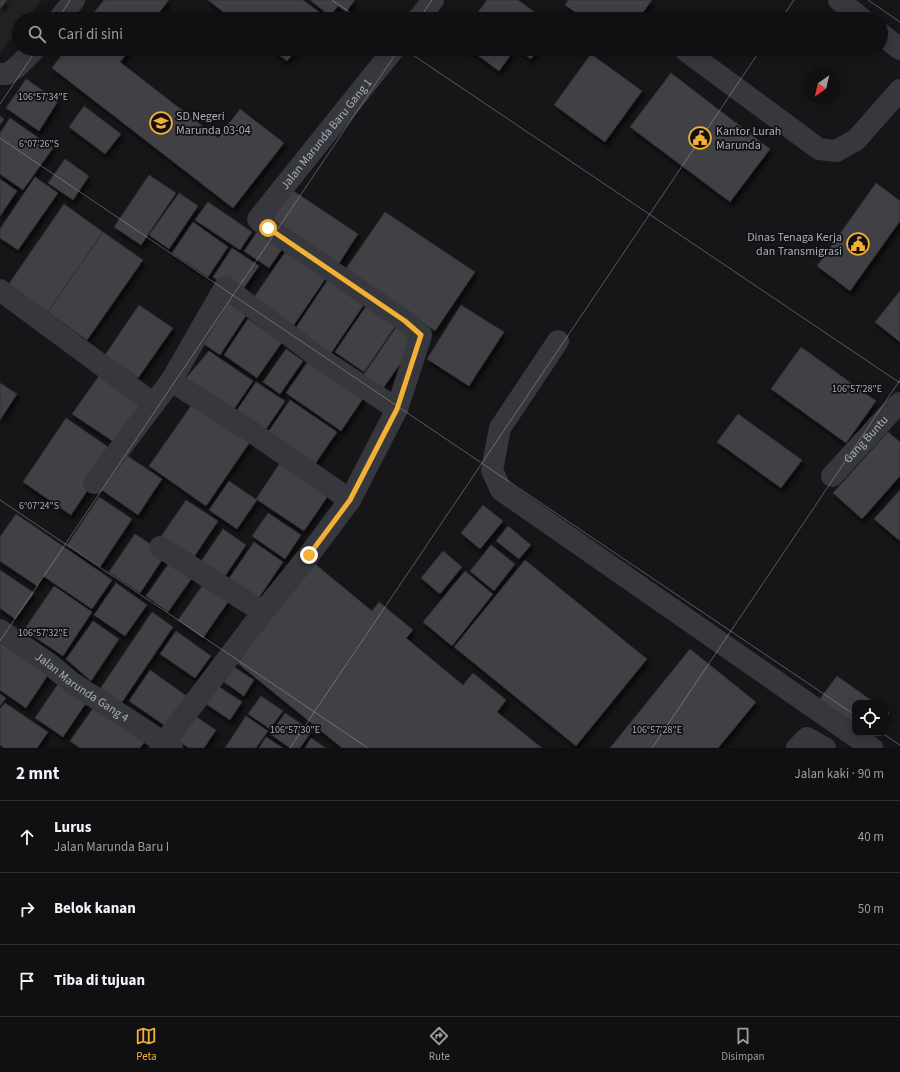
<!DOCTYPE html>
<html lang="id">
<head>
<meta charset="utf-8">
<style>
  :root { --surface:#101012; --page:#1e1e20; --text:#f1f3f6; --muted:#9c9d9f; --line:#303032; --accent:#f2b134 }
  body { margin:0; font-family:"Source Sans 3",sans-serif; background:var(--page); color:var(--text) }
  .controls { position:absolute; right:12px; bottom:12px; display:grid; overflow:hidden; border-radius:8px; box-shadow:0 2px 10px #0003 }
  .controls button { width:36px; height:36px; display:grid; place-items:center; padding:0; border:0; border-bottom:1px solid var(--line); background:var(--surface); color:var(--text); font:20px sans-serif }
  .compass { position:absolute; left:804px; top:68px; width:36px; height:36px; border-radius:50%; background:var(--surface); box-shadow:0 2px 10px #0003; rotate:214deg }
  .stop { position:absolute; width:12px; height:12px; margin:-9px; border:3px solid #f2b134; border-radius:50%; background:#fff }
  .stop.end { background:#f2b134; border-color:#fff; box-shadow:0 1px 4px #0008 }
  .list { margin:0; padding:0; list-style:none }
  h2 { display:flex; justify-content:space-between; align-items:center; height:52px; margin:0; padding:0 16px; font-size:17px }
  h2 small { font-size:13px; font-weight:400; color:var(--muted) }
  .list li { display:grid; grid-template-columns:26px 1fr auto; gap:12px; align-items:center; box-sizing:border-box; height:72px; padding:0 16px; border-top:1px solid var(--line) }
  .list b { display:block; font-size:15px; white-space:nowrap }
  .list p { margin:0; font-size:13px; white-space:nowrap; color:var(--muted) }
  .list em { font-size:13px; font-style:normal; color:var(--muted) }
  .icon { flex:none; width:22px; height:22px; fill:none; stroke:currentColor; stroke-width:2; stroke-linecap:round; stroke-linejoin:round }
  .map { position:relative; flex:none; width:900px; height:748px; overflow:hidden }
  .search { position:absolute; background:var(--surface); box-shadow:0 2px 10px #0003; left:12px; right:12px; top:12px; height:44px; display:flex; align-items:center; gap:10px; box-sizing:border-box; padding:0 14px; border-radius:22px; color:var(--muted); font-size:15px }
  .sheet { height:268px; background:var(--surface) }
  nav { display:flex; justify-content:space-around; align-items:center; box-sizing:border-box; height:56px; border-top:1px solid var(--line); background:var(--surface); font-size:11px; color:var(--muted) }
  nav a { display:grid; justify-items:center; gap:2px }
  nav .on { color:var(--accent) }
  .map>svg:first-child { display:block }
</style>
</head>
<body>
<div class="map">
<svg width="900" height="748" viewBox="0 0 900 748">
  <defs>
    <filter id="shadow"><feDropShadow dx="2.5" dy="4.5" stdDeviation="2" flood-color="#0009"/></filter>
  </defs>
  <rect width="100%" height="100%" fill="#161618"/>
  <path fill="#222225" d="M0 0H42L27 19H19V29L0 53Z"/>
  <g fill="#404145" stroke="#303034" filter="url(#shadow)">
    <path d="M0 0H7L0 9Z"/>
    <path d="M104 0H169L154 19H89Z"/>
    <path d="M208 0H303L323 15 320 19H232Z"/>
    <path d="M310 0H355L346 12 338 6 330 16Z"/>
    <path d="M487 0H518L544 19H473Z"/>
    <path d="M568 0H652L638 19H585L565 5Z"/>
    <path d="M66 49H131L120 62 218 138 240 109 284 143 233 208 52 68Z"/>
    <path d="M271 49H297L287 61Z"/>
    <path d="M469 49H515L499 71Z"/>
    <path d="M517 49H538L531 59Z"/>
    <path d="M591 54 642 91 605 142 554 105Z"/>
    <path d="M671 73 770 149 730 202 630 127Z"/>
    <path d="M26 79 58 101 39 131 6 108Z"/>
    <path d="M84 106 121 134 105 154 69 127Z"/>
    <path d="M0 116 4 119 0 125Z"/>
    <path d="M10 118 53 148 23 190 0 174V133Z"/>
    <path d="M65 159 89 176 73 200 48 183Z"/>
    <path d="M149 175 176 193 141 245 114 227Z"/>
    <path d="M35 177 58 193 18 250 0 238V229Z"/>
    <path d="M0 179 17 191 0 216Z"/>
    <path d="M876 183 900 201V221L850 291 817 266Z"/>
    <path d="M292 190 358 234 334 271 268 225Z"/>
    <path d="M179 193 198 206 169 249 149 235Z"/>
    <path d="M208 202 252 232 240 250 195 220Z"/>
    <path d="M64 204 103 232 48 312 8 285Z"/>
    <path d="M385 212 475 272 435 331 345 270Z"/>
    <path d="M193 222 228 247 208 277 172 253Z"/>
    <path d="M262 225 287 242 269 268 244 251Z"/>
    <path d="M103 232 143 260 87 340 48 312Z"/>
    <path d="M232 248 259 266 239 295 213 277Z"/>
    <path d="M288 248 328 275 289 332 250 303Z"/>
    <path d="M331 275 367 300 327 359 291 335Z"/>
    <path d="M900 291V342L875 322Z"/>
    <path d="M224 296 247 314 220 355 201 342Z"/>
    <path d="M369 302 398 322 364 372 335 352Z"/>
    <path d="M139 305 173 328 138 378 105 355Z"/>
    <path d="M461 305 504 332 469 386 427 359Z"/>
    <path d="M248 319 282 342 257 378 224 355Z"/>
    <path d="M397 326 417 339 380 393 360 380Z"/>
    <path d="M801 347 876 401 846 443 771 389Z"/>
    <path d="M286 349 303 361 280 394 263 382Z"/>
    <path d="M209 351 253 381 230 415 182 383Z"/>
    <path d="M311 357 366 394 341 431 286 393Z"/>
    <path d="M101 373 142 402 114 442 72 414Z"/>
    <path d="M256 382 285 401 262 435 233 416Z"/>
    <path d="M0 383 17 394 0 420Z"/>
    <path d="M290 400 337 432 313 467 266 435Z"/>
    <path d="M193 403 250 442 206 506 149 466Z"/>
    <path d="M738 414 802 460 781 488 717 442Z"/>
    <path d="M66 418 114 451 71 515 23 482Z"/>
    <path d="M888 432 900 442V476L862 519 833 493Z"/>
    <path d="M120 451 162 479 138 515 96 486Z"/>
    <path d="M282 460 330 493 304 531 256 499Z"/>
    <path d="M229 481 257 500 237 529 209 510Z"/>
    <path d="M900 490V541L874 519Z"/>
    <path d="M99 497 132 519 100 567 67 545Z"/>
    <path d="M186 500 218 521 192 560 160 538Z"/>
    <path d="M483 505 503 521 480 549 461 533Z"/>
    <path d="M268 513 301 535 285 559 252 536Z"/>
    <path d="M16 514 112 580 92 609 43 576 37 586 0 561V537Z"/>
    <path d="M508 526 531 545 519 559 496 541Z"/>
    <path d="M223 529 246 545 221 582 198 566Z"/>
    <path d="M135 534 166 554 140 593 109 572Z"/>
    <path d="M254 542 283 562 258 599 228 580Z"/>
    <path d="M491 545 515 564 494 591 470 571Z"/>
    <path d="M443 551 462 567 440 594 421 578Z"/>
    <path d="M172 559 194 575 168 612 146 596Z"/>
    <path d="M525 560 647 659 576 746 454 647Z"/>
    <path d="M315 564 372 611 379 602 413 630 406 638 463 685 473 673 506 700 497 712 542 748H342L236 662Z"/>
    <path d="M0 570 34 593 15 619 0 608Z"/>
    <path d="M465 571 493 594 452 646 423 622Z"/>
    <path d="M205 582 230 599 203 638 178 620Z"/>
    <path d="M116 583 147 605 125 636 94 615Z"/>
    <path d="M54 586 92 612 63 656 24 630Z"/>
    <path d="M152 612 173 627 120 705 100 689Z"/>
    <path d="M93 621 119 639 91 681 66 659Z"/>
    <path d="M176 631 211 656 195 678 160 654Z"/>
    <path d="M5 637 52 669 26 708 0 690V644Z"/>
    <path d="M690 649 756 702 718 748H610Z"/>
    <path d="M234 667 254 680 244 696 224 682Z"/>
    <path d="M150 670 188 697 167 727 129 701Z"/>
    <path d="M837 676 875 703H855V726L819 700Z"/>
    <path d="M60 681 88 700 63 737 35 718Z"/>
    <path d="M218 686 242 702 230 720 206 704Z"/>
    <path d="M0 694 6 698 0 706Z"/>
    <path d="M261 696 283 711 270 729 248 714Z"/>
    <path d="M5 703 48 732 37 748H4L0 745V709Z"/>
    <path d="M94 707 146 740 140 748H80L70 741Z"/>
    <path d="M885 710 889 713 885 719Z"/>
    <path d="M285 713 312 731 300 748H290L270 734Z"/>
    <path d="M192 714 216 730 204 748H189L175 739Z"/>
    <path d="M246 716 268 731 256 748H225Z"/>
    <path d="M266 737 283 748H259Z"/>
    <path d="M311 738 326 748H305Z"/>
  </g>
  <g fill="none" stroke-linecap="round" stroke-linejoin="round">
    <g stroke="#37383d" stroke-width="22">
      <path d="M839 0 862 19"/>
      <path d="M59 19 74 0"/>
      <path d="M418 19 433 0"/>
      <path d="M881 34 900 49"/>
      <path d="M686 51 819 149 836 151 856 140 900 90"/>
      <path d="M0 74H7L17 67 35 49"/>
      <path d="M0 290 154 404"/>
      <path d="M558 341 500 428 492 470 501 490 872 748"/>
      <path d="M171 381 255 434 350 500"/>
      <path id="s1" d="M832 476 887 416 900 403"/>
      <path d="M94 483 171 381 225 287 318 357 397 409"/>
      <path d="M160 547 263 612"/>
      <path id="s2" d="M0 630 47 662 71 682 172 748"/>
      <path id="s3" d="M160 748 263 612 309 555 350 500 397 409 421 335 405 321 268 228 258 219 394 49"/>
      <path d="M797 748 807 738 825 748"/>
    </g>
  </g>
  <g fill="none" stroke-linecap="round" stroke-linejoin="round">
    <path stroke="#f2b134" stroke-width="5" d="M268 228 405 321 421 335 397 409 350 500 309 555"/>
  </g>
  <path fill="none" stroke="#a8adb8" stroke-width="1" stroke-opacity="0.45" d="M332 0 360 19M868 0 900 22M58 19 70 0M419 19 432 0M781 19 794 0M404 49 900 383M0 104 37 49M0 138 855 715M0 500 368 748M0 641 399 49M882 733 900 745M290 748 761 49M652 748 900 380"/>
  <defs>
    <g id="school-ring" transform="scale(1.15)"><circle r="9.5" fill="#111113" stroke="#f2b134" stroke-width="1.5"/><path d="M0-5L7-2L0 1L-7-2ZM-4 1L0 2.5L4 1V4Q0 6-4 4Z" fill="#f2b134"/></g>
    <g id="civic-ring" transform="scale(1.15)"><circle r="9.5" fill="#111113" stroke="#f2b134" stroke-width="1.5"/><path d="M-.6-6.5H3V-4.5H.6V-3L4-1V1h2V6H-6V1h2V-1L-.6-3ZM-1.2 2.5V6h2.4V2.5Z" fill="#f2b134"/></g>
  </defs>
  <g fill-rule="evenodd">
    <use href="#school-ring" x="161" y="123"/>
    <use href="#civic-ring" x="700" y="138"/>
    <use href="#civic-ring" x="858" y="244"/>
  </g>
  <g text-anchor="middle" stroke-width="3.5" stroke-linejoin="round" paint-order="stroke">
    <g font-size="12" fill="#a8adb8" stroke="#111113" text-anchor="start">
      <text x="176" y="120">SD Negeri<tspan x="176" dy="14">Marunda 03-04</tspan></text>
      <text x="716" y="135">Kantor Lurah<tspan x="716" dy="14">Marunda</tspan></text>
      <text x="842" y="241" text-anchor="end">Dinas Tenaga Kerja<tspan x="842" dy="14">dan Transmigrasi</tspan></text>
    </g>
    <g font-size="12" fill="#a8adb8" stroke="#111113">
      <text dy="4" stroke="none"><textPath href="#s3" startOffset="802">Jalan Marunda Baru Gang 1</textPath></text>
      <text dy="4" stroke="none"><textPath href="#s1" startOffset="50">Gang Buntu</textPath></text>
      <text dy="4" stroke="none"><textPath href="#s2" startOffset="100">Jalan Marunda Gang 4</textPath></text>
    </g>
  </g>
  <g font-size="10" text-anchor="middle" fill="#a8adb8" stroke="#111113" stroke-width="3.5" stroke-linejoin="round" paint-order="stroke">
    <text x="43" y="100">106°57'34"E</text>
    <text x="39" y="147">6°07'26"S</text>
    <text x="857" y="392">106°57'28"E</text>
    <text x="39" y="509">6°07'24"S</text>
    <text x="43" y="636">106°57'32"E</text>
    <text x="295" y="733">106°57'30"E</text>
    <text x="657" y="733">106°57'28"E</text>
  </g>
</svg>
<div class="controls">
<button><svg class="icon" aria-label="locate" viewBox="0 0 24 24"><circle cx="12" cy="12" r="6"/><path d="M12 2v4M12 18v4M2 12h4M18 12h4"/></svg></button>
</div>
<svg class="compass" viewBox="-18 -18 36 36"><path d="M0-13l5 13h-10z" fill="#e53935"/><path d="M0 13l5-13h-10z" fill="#9c9d9f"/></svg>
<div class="stop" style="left:268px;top:228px"></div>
<div class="stop end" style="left:309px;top:555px"></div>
<div class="search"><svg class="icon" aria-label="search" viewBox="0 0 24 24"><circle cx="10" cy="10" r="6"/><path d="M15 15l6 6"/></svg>Cari di sini</div>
</div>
<section class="sheet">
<h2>2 mnt<small>Jalan kaki · 90 m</small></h2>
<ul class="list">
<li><svg class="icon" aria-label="ahead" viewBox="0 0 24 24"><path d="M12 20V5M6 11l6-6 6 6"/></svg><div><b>Lurus</b><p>Jalan Marunda Baru I</p></div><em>40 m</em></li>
<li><svg class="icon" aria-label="right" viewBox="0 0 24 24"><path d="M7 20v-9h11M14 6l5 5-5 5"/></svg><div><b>Belok kanan</b></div><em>50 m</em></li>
<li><svg class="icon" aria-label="arrive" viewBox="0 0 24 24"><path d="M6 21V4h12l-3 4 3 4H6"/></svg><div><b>Tiba di tujuan</b></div></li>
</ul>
</section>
<nav>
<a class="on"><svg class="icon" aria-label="map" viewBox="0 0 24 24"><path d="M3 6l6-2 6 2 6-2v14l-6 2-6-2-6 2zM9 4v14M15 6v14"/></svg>Peta</a>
<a><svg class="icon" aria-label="directions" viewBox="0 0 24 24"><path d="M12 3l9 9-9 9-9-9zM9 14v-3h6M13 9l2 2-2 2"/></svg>Rute</a>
<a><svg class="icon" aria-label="saved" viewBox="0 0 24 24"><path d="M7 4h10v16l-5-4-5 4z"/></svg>Disimpan</a>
</nav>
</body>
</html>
